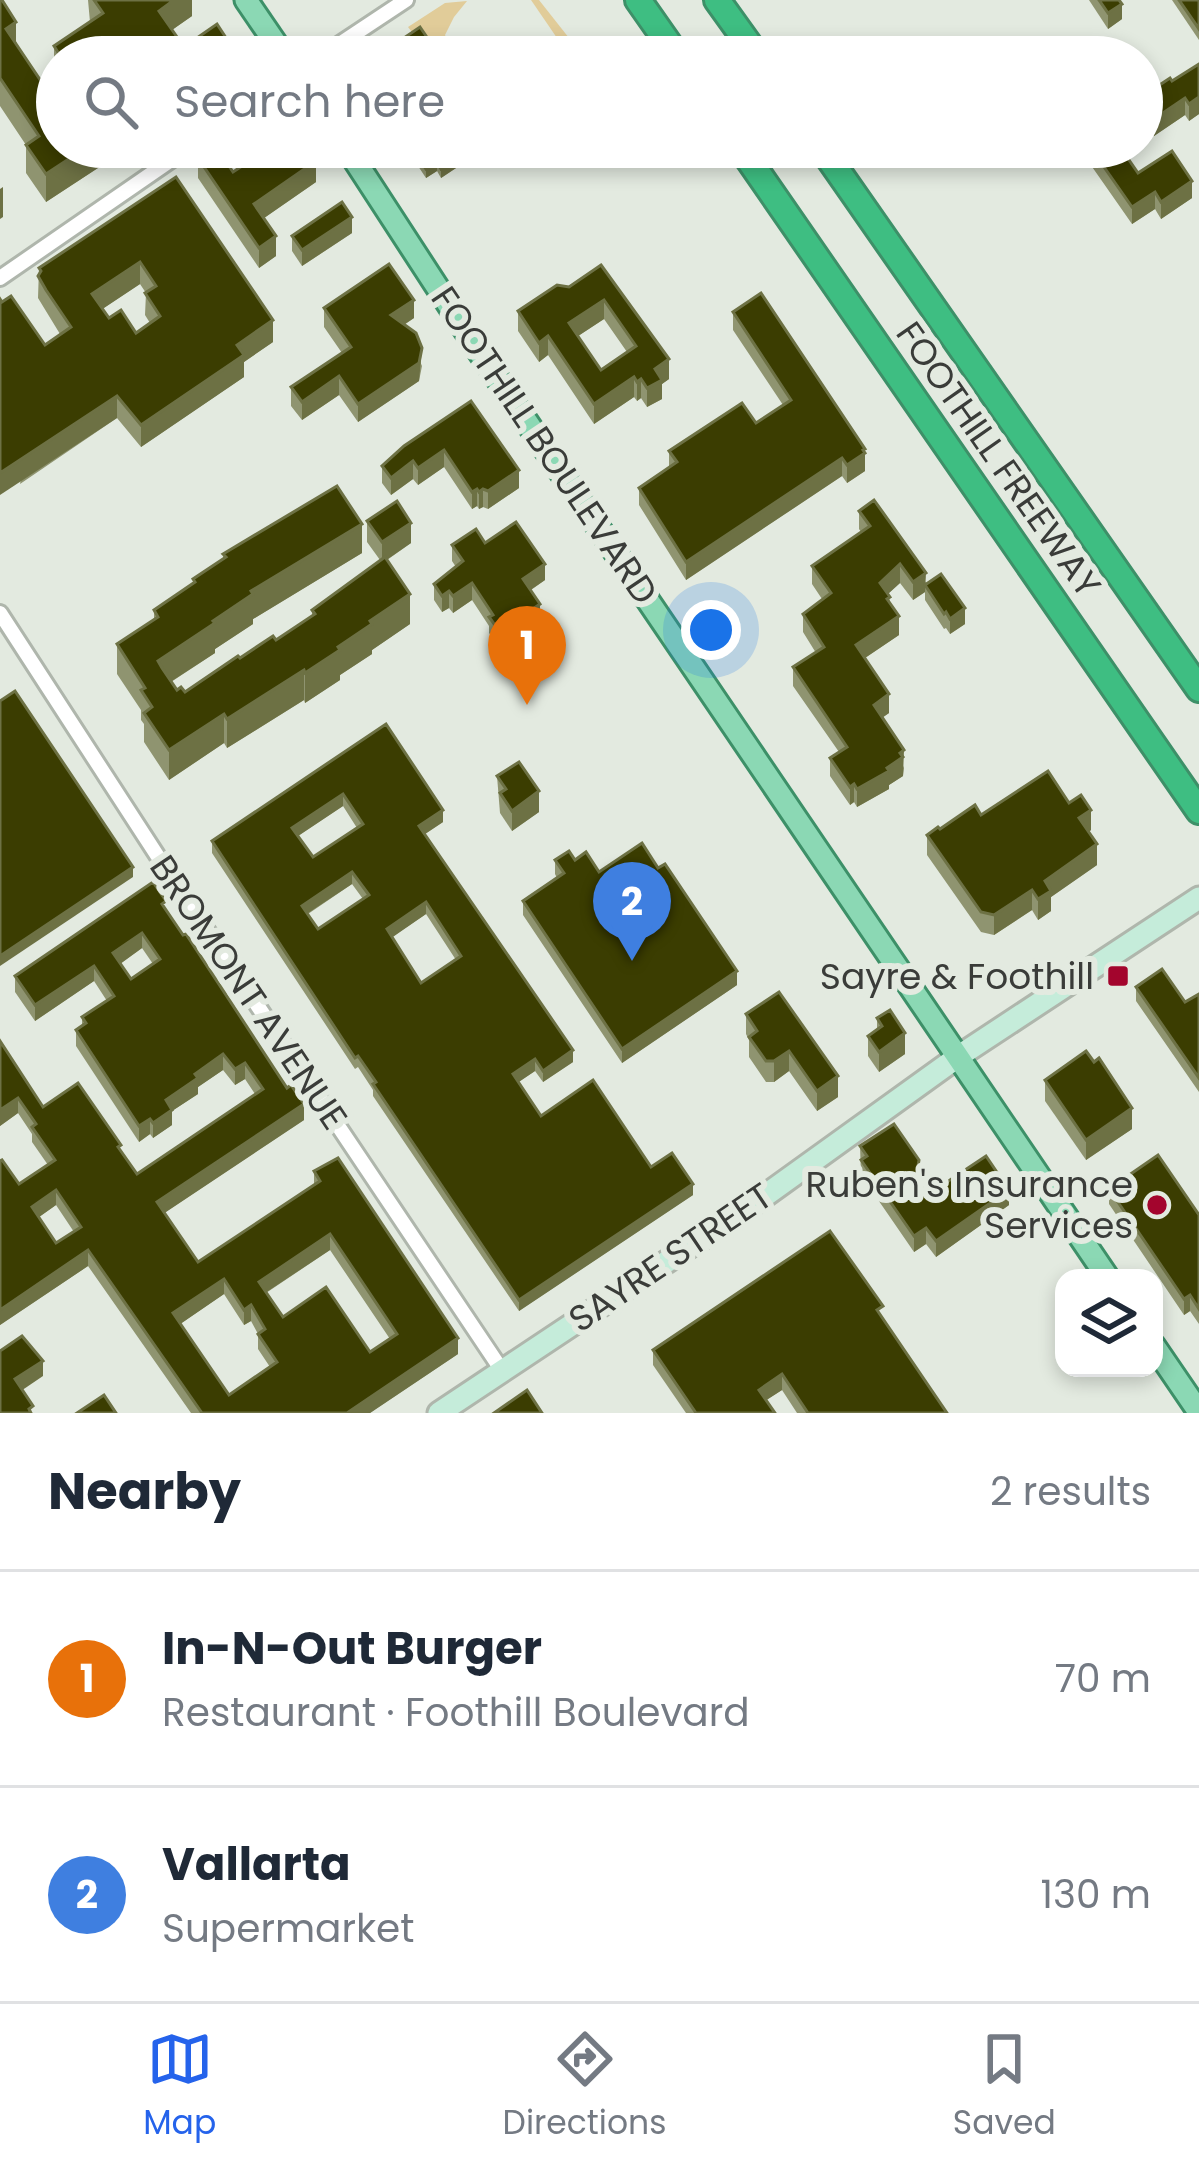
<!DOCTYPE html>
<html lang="en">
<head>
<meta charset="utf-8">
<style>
  :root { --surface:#fff; --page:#f6f6f7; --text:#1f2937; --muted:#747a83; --line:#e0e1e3; --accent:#2563eb }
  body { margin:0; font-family:Poppins,sans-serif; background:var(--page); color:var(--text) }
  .controls { position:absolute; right:36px; bottom:36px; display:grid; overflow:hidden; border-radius:24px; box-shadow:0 6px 18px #0003 }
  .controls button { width:108px; height:108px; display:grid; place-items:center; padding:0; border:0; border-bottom:3px solid var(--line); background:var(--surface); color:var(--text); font:60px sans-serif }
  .you { position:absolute; left:711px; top:630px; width:42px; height:42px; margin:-30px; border:9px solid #fff; border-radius:50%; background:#1a73e8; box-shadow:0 0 0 18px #1a73e833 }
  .badge { display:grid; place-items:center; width:78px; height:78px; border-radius:50%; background:var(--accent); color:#fff; font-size:39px; font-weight:700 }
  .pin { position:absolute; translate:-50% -99px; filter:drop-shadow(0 3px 6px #0008) }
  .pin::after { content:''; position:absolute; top:63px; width:42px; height:36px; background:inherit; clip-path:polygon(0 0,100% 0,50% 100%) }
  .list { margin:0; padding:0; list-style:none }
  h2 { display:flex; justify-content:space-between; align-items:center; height:156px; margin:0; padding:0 48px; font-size:51px }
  h2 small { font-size:39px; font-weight:400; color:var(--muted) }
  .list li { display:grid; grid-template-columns:78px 1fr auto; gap:36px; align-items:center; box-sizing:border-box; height:216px; padding:0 48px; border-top:3px solid var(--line) }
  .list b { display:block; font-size:45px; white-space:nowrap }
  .list p { margin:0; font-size:39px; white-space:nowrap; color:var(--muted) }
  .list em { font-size:39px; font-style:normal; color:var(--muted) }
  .icon { flex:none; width:66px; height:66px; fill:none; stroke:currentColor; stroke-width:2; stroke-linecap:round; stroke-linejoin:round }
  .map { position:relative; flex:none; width:1199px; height:1413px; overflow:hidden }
  .search { position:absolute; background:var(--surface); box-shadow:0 6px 18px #0003; left:36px; right:36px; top:36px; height:132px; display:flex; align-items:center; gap:30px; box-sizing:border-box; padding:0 42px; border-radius:66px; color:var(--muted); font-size:45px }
  .sheet { height:588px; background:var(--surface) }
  nav { display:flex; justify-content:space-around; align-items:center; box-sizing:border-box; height:168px; border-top:3px solid var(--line); background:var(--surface); font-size:33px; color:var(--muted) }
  nav a { display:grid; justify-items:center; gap:6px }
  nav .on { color:var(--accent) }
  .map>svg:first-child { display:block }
</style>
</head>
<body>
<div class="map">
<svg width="1199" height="1413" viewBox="0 0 1199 1413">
  <rect width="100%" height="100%" fill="#e3eae0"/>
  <g fill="#e1cc99">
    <path d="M531 0H539L584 57H570Z"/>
    <path d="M467 1 454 17 445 35 456 57H431L408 27 445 3Z"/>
  </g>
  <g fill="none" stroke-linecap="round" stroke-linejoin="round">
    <g stroke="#afb6ac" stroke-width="20">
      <g id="street">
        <path d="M320 57 406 0"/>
        <path d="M0 278 190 147"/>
        <path d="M0 613 164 866 501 1369"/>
      </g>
    </g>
    <g stroke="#afb6ac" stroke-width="27">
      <path id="secondary" d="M439 1413 752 1205 959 1056 1199 898"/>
    </g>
    <g stroke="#3d9068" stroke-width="27">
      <g id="primary">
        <path d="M246 0 285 57"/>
        <path d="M346 147 480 353 1108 1278"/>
        <path d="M1154 1346 1199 1412"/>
      </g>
    </g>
    <g stroke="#3d9068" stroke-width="30">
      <g id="highway">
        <path d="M638 0 678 57"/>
        <path d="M717 0 758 57"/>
        <path d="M740 147 1199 811"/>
        <path d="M821 147 1199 689"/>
      </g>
    </g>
    <use href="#street" stroke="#fff" stroke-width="14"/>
    <use href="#secondary" stroke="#c5ecda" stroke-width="21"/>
    <use href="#primary" stroke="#8bd8b4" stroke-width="21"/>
    <use href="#highway" stroke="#3ebe82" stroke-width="24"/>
  </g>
  <g fill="#8f9470" fill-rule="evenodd">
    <path d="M0 0 57 147H130L46 202 26 173V145L0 106Z"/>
    <path d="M88 0H192V16L172 30 184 47 234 57H57V79L54 74V46L90 22Z"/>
    <path d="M1089 0H1119L1122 19 1108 29Z"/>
    <path d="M1172 0H1199V40Z"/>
    <path d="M1199 64V114L1189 121 1185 115 1154 136 1152 134 1142 141V80L1155 88 1172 81Z"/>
    <path d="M402 147H474V156L441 178 437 171 426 178 416 163H413Z"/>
    <path d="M1081 147H1133L1124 153 1138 173 1192 198 1161 219 1155 209 1132 224 1081 151Z"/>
    <path d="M198 158 233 172 316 182 264 218 276 256 259 268 198 178Z"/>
    <path d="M176 177 273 342 244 362V377L141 447 117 418 20 484 45 345 60 334 38 298 39 268ZM140 284 146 293 145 315 150 323 136 333 109 318 102 309Z"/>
    <path d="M352 233 302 266 292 251V236Z"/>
    <path d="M601 265 669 379 662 384V399L647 407 641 398 637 401 634 397 594 424 548 355 539 362 518 331V311L569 287ZM604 319 627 352 601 370 578 336Z"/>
    <path d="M324 308 414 318 404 325 422 366 419 381 358 422 339 395 302 420 291 406V387L342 353 324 327Z"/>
    <path d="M733 312 865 466V471L847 483 842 476 686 580 639 505V488L669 467V451L756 423 783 405 733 330Z"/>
    <path d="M471 401 519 488 488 509 483 507 479 509 477 506 472 509 444 467 418 485 413 479 391 495 382 483V466Z"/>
    <path d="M859 511 965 624 950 634 946 628 944 629 925 600V592L913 600 900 583 888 594 899 635 865 658 889 713 882 718 904 768 903 776 889 785V789L857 807 854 802 850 805 830 776V758L839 752 793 686V667L816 653 803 632V614L822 599 812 584V566L861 532 859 529Z"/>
    <path d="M367 521 411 543 387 560 410 624 372 650V654L340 675V680L305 703 304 700 227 748 224 743 169 780 144 742V724L141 720V710L117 674V644L154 620V610L193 584V579L223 559V554L362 553 253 619V624L215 649V653L171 682 177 690 185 692 240 658 276 640 312 616V610L380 560 367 542Z"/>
    <path d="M485 543 545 580 531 590 540 620 500 648 489 633V626L472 600 453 613 449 608 442 612 434 600V584L456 567 452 561V545Z"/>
    <path d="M386 724 443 822 425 834 573 1062 543 1082 535 1071 518 1082 541 1116 651 1167 693 1195 519 1311 373 1096V1090L358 1067 355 1069 212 853V841ZM343 806 357 828 313 857 298 836ZM352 884 363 899 318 929 308 914ZM426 914 456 960 421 983 392 937Z"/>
    <path d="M497 776 539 812 512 831 500 813Z"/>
    <path d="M1069 803 1091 830 1089 832 1097 865 1051 897V911L1038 920 1032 910 994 935 981 932 927 855V835L940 829Z"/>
    <path d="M555 860 599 872 737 985 622 1063 523 915V901L557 878 555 874Z"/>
    <path d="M166 909 304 1120 164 1213 198 1262 314 1185V1171L458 1354 370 1413H191L88 1266 0 1325 19 1184 48 1165 32 1142V1134L18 1113 0 1126V1041L43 1107 121 1152 137 1174 255 1094 245 1079 235 1085 223 1070 198 1087V1094L172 1111V1125L153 1138 150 1134 139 1142 76 1046V1030L82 1026V1017L107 1001 94 981 35 1021 15 992V976ZM142 948 153 964 131 979 120 964ZM56 1205 74 1232 56 1243 39 1217ZM330 1250 390 1339 370 1352 283 1317 266 1293ZM224 1294 244 1325 251 1321 258 1334V1349L270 1367 229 1395 180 1324Z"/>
    <path d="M1136 987 1185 1002 1199 994V1092L1136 1001Z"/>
    <path d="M779 992 838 1097 817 1111 789 1071 774 1082H766L749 1057V1040L746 1034V1014Z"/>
    <path d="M877 1018 905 1054 879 1072 868 1056V1036L877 1029Z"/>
    <path d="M1094 1062 1132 1129 1086 1160 1045 1101V1080Z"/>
    <path d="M860 1146 919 1167 926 1179 1009 1205 936 1257 926 1244 914 1252 861 1175Z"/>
    <path d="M1109 1189 1199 1215V1324L1190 1311 1184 1315 1109 1204Z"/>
    <path d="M883 1319 947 1413H797L782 1390 766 1400 775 1413H686L653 1365V1350Z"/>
  </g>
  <g fill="#6d7144">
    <path d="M174 0H192V16L159 39V11Z"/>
    <path d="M1122 4V19L1108 29V13Z"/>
    <path d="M16 22V50L6 29Z"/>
    <path d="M1199 97V114L1189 121V104Z"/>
    <path d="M1185 98V115L1154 136V119Z"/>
    <path d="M1152 117V134L1142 141V124Z"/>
    <path d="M87 147H130L46 202V174Z"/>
    <path d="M474 147V156L441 178V169Z"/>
    <path d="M316 161V182L254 225V204Z"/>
    <path d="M437 161V171L426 178V169Z"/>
    <path d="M1192 181V198L1161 219V202Z"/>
    <path d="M3 187V217L0 219V189Z"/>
    <path d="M1155 192V209L1132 224V207Z"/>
    <path d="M352 217V233L302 266V250Z"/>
    <path d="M276 236V256L259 268V248Z"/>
    <path d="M140 262V284L92 316V294Z"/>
    <path d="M414 300V318L391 333V315Z"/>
    <path d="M604 300V319L569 342V323Z"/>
    <path d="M273 320V342L244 362V377L141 447V425L237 345Z"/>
    <path d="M548 336V355L539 362V343Z"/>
    <path d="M422 348 419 381 358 422V404Z"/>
    <path d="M669 359V379L662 384V399L647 407V388L655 369Z"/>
    <path d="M339 376V395L302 420V402Z"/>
    <path d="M634 377V397L594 424V404Z"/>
    <path d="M641 379V398L637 401V382Z"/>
    <path d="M117 396V418L0 495V473Z"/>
    <path d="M865 449V471L847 483V465Z"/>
    <path d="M444 450V467L418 485V468Z"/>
    <path d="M842 458V476L686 580V562Z"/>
    <path d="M413 461V479L391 495V478Z"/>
    <path d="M519 470V488L488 509V491Z"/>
    <path d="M477 489V506L472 509V492Z"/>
    <path d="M483 489V507L479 509V492Z"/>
    <path d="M411 523V543L382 563V542Z"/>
    <path d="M362 524V553L253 619V624L215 649V653L158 690V661L251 591Z"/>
    <path d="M545 564V580L523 595V579Z"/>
    <path d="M900 564V583L880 601V583Z"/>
    <path d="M926 573 925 592 913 600V582Z"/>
    <path d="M472 583V600L453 613V596Z"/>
    <path d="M449 591V608L442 612V596Z"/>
    <path d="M410 594V624L372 650V654L340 675V680L305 703V673L370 621Z"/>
    <path d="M540 604V620L500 648V632Z"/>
    <path d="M965 608V624L950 634V619Z"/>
    <path d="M899 616V635L856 664V645Z"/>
    <path d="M304 670V700L227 748V719Z"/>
    <path d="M889 694V713L874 723V705Z"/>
    <path d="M224 714V743L169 780V750Z"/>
    <path d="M904 750 903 776 889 785V789L857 807V789L887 768Z"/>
    <path d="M854 784V802L850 805V787Z"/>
    <path d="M539 791V812L512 831V811Z"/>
    <path d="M343 794V806L292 840V828Z"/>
    <path d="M443 810V822L419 838V826Z"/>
    <path d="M1091 810V830L1079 838V818Z"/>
    <path d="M1097 844V865L1051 897V911L1038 920V899L1045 881Z"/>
    <path d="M133 867V877L0 966V956Z"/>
    <path d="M352 872V884L302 917V906Z"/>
    <path d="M1032 890V910L994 935V915Z"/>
    <path d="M426 902V914L387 941V929Z"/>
    <path d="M142 933V948L113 969V953Z"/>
    <path d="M94 966V981L35 1021V1005Z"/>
    <path d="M737 971V985L622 1063V1049Z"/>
    <path d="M905 1033V1054L879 1072V1052Z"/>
    <path d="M573 1050V1062L543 1082V1071Z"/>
    <path d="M789 1051V1071L774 1082V1061Z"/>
    <path d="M223 1054V1070L198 1087V1094L172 1111V1125L153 1138V1123L166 1100 195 1074Z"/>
    <path d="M535 1059V1071L513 1086V1074Z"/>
    <path d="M245 1063V1079L235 1085V1069Z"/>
    <path d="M838 1076V1097L817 1111V1091Z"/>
    <path d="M18 1098V1113L0 1126V1110Z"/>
    <path d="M304 1104V1120L157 1218V1202Z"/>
    <path d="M1132 1108V1129L1086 1160V1140Z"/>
    <path d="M150 1119V1134L139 1142V1126Z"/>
    <path d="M693 1184V1195L519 1311V1300Z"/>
    <path d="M56 1190V1205L32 1222V1207Z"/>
    <path d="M1009 1190V1205L936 1257V1241Z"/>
    <path d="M926 1228V1244L914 1252V1236Z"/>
    <path d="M330 1234V1250L259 1297V1282Z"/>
    <path d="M88 1250V1266L0 1325V1310Z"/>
    <path d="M224 1279V1294L173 1329V1313Z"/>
    <path d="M1190 1295V1311L1184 1315V1299Z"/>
    <path d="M251 1305V1321L244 1325V1310Z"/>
    <path d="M458 1338V1354L370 1413H347Z"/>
    <path d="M43 1361V1376L15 1395V1379Z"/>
    <path d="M782 1374V1390L759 1405V1390Z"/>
  </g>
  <g fill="#3b3d01" stroke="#6d7144" stroke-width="3" fill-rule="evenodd">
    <path d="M0 0H2L16 22 6 29 57 105V147H87L46 174 26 145 39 136 0 78Z"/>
    <path d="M94 0H174L159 11 184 47 217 24 234 50 224 57H61L54 46 103 13Z"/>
    <path d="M1099 0H1119L1122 4 1108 13Z"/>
    <path d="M1179 0H1199V29Z"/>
    <path d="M420 27 437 52 431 57H376Z"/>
    <path d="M1199 64V97L1189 104 1185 98 1154 119 1152 117 1142 124V80L1148 76 1155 88 1170 78 1172 81Z"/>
    <path d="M213 147H216L233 172 271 147H307L316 161 254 204 276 236 259 248 198 158Z"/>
    <path d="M408 147H474L441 169 437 161 426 169 416 154H413Z"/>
    <path d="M1090 147H1120L1138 173 1172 151 1192 181 1161 202 1155 192 1132 207Z"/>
    <path d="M176 177 273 320 237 345 244 355 141 425 117 396 0 473V299L2 302 11 296 45 345 71 327 46 290 38 276 41 271 39 268ZM140 262 156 286 145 293 160 316 136 333 121 310 109 318 92 294Z"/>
    <path d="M342 202 352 217 302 250 292 236Z"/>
    <path d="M389 264 414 300 391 315 416 333 422 348 419 363 358 404 339 376 302 402 291 387 351 347 324 308Z"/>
    <path d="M601 265 669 359 655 369 662 380 647 388 641 379 637 382 634 377 594 404 548 336 539 343 518 311 557 285 569 287ZM604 300 636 346 601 370 569 323Z"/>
    <path d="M761 293 865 449 863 450 865 453 847 465 842 458 686 562 639 488 677 462 669 451 742 403 756 423 791 400 733 312Z"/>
    <path d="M471 401 519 470 488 491 483 489 479 492 477 489 472 492 444 450 418 468 413 461 391 478 382 466 404 446Z"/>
    <path d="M337 486 362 524 251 591 253 594 213 621 215 623 158 661 162 668 177 690 181 687 185 692 238 656 240 658 273 636 276 640 315 614 312 610 385 557 410 594 370 621 372 624 338 647 340 650 305 673 304 670 227 719 224 714 169 750 144 713 152 707 141 690 145 688 117 644 158 617 154 610 195 582 193 579 226 557 223 554Z"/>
    <path d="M874 500 926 573 913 582 900 564 880 583 890 597 887 599 899 616 856 645 889 694 874 705 904 750 900 753 903 757 887 768 889 771 857 789 854 784 850 787 830 758 847 747 793 667 824 647 803 614 831 593 812 566 870 526 859 511Z"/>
    <path d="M397 501 411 523 382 542 367 521Z"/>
    <path d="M516 522 545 564 523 579 540 604 500 632 489 617 493 615 472 583 453 596 449 591 442 596 434 584 463 561 452 545 476 529 485 543Z"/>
    <path d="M941 574 965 608 950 619 946 612 944 614 925 585Z"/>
    <path d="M15 691 133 867 0 956V701Z"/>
    <path d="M386 724 443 810 419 826 573 1050 543 1071 535 1059 513 1074 541 1116 593 1080 651 1167 672 1153 693 1184 519 1300 373 1084 376 1082 358 1056 355 1058 212 841ZM343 794 363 824 313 857 292 828ZM352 872 369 895 318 929 302 906ZM426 902 461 956 421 983 387 929Z"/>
    <path d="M519 762 539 791 512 811 500 793 506 789 497 776Z"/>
    <path d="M1048 771 1069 803 1081 795 1091 810 1079 818 1097 844 1045 881 1051 891 1038 899 1032 890 994 915 981 912 927 835 938 827 940 829 975 805 981 815Z"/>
    <path d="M642 843 658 868 665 864 737 971 622 1049 523 901 564 873 555 860 569 851 575 860 586 852 599 872Z"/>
    <path d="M153 882 166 901 162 904 183 935 186 934 287 1088 291 1085 304 1104 157 1202 198 1262 320 1181 314 1171 338 1158 458 1338 347 1413H202L88 1250 0 1310V1161L2 1160 19 1184 55 1160 32 1127 36 1124 18 1098 0 1110V1041L43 1107 78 1083 121 1145 118 1147 137 1174 263 1089 245 1063 235 1069 223 1054 195 1074 198 1078 166 1100 172 1110 153 1123 150 1119 139 1126 76 1030 86 1023 82 1017 114 996 94 966 35 1005 15 976ZM142 933 160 959 131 979 113 953ZM56 1190 81 1227 56 1243 32 1207ZM330 1234 397 1334 370 1352 326 1287 283 1317 259 1282ZM224 1279 244 1310 251 1305 265 1329 258 1334 277 1362 229 1395 173 1313Z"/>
    <path d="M1162 969 1185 1002 1199 994V1078L1136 987Z"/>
    <path d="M779 992 838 1076 817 1091 789 1051 774 1061H766L749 1037 757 1031 746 1014Z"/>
    <path d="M890 1010 905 1033 879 1052 868 1036 882 1026 877 1018Z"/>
    <path d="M1086 1051 1094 1062 1099 1058 1132 1108 1086 1140 1045 1080Z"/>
    <path d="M894 1124 919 1160 918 1166 926 1179 947 1182 986 1156 1009 1190 936 1241 926 1228 914 1236 861 1160 867 1156 860 1146Z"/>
    <path d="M1158 1155 1199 1215V1309L1190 1295 1184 1299 1109 1189Z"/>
    <path d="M830 1231 883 1306 877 1310 947 1413H808L782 1374 759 1390 775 1413H696L653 1350Z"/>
    <path d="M22 1336 43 1361 15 1379 33 1406 29 1409 31 1413H0V1351Z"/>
    <path d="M527 1390 542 1413H494Z"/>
    <path d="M104 1395 116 1413H77Z"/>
  </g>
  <g fill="#a3052d" stroke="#e3eae0" stroke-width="4.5">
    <rect x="1106" y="964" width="24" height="24" rx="6"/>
    <circle cx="1157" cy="1205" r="12"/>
  </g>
  <g text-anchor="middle" stroke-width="12" stroke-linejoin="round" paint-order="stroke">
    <g font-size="36" fill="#3a3c39" stroke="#e3eae0">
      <text transform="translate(545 445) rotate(56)" y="13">FOOTHILL BOULEVARD</text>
      <text transform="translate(999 459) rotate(55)" y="13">FOOTHILL FREEWAY</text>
      <text transform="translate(249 992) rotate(56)" y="13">BROMONT AVENUE</text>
      <text transform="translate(670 1257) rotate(-34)" y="13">SAYRE STREET</text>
    </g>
    <g font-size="36" fill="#3a3c39" stroke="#e3eae0" text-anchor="end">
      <text x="1094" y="989">Sayre &amp; Foothill</text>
      <text x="1133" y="1197">Ruben's Insurance<tspan x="1133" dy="41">Services</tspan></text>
    </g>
  </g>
</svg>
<div class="controls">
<button><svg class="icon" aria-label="layers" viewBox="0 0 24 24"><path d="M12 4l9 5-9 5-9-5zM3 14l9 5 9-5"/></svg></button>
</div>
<div class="you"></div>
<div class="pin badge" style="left:527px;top:705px;background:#e8710a">1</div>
<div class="pin badge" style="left:632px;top:961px;background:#3f7fe0">2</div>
<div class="search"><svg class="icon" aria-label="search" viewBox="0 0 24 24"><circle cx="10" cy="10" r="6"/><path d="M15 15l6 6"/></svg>Search here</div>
</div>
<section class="sheet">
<h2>Nearby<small>2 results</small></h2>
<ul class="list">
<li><span class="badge" style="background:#e8710a">1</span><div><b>In-N-Out Burger</b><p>Restaurant · Foothill Boulevard</p></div><em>70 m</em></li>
<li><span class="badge" style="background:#3f7fe0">2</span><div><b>Vallarta</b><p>Supermarket</p></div><em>130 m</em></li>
</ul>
</section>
<nav>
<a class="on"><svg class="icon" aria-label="map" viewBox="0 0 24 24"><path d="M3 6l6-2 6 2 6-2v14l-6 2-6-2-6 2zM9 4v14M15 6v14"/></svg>Map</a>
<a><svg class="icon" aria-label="directions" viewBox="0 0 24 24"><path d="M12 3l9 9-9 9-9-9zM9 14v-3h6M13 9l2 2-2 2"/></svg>Directions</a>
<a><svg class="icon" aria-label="saved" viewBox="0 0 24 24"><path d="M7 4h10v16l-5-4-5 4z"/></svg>Saved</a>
</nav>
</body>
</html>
